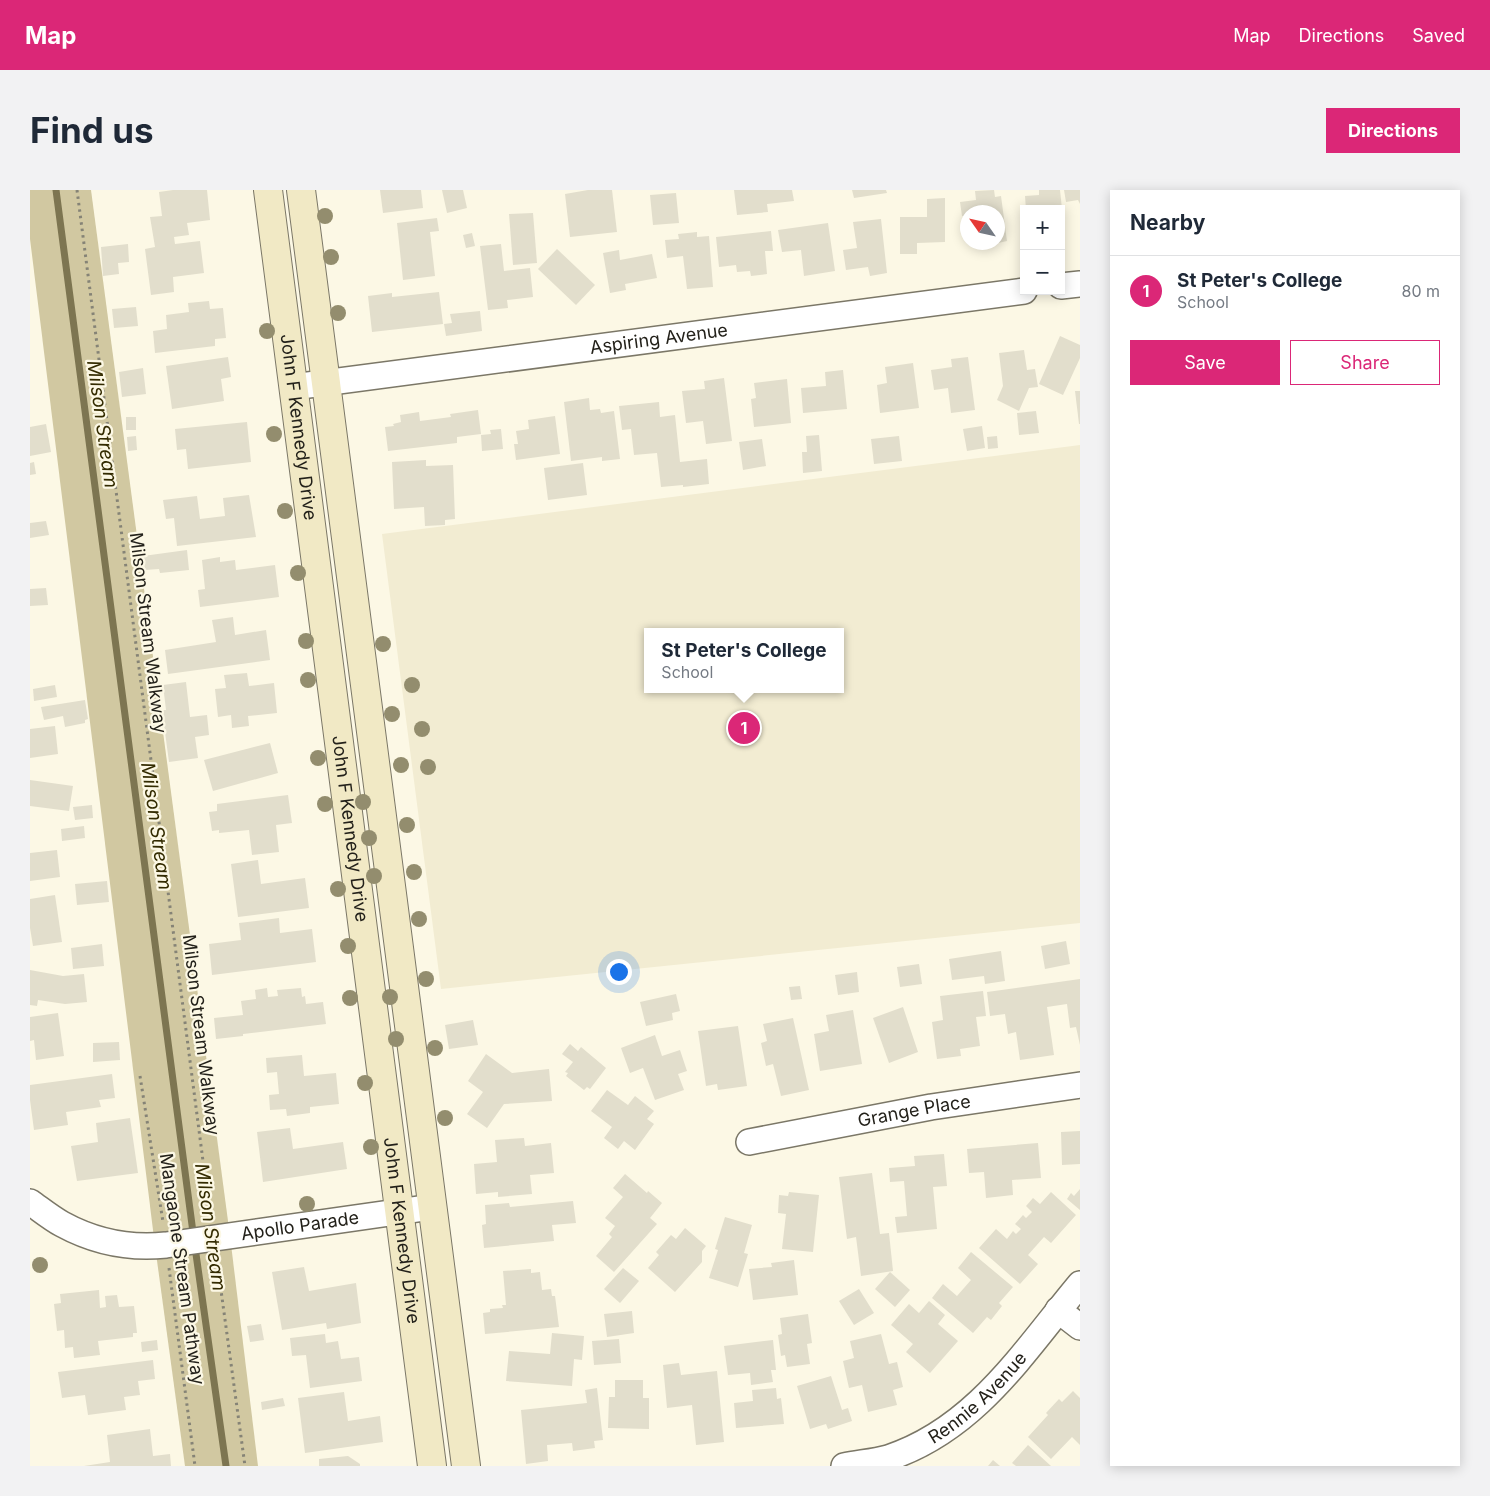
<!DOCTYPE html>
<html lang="en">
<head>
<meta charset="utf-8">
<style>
  :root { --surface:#fff; --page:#f2f2f3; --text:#1f2937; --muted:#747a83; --line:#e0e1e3; --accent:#db2777 }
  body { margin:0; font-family:Inter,sans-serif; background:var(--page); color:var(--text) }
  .controls { position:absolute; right:15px; top:15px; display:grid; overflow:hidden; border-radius:0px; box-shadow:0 2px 12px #0003 }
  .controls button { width:45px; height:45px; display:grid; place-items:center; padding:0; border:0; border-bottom:1px solid var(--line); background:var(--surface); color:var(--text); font:25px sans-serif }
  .compass { position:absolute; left:930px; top:15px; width:45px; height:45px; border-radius:50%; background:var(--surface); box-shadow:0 2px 12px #0003; rotate:304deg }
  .you { position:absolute; left:588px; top:781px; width:18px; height:18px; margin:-12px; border:4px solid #fff; border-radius:50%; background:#1a73e8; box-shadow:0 0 0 8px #1a73e833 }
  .badge { display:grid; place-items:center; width:32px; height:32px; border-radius:50%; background:var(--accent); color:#fff; font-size:16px; font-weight:700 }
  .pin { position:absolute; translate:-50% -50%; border:2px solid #fff; box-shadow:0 1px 5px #0006 }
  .popup { position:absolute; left:614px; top:438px; width:200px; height:65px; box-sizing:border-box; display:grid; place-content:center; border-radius:0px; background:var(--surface); filter:drop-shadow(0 1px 4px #0005); font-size:16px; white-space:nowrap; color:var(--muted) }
  .popup b { font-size:19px; color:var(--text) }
  .popup::after { content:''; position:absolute; left:50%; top:100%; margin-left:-10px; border:10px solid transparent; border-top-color:var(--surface) }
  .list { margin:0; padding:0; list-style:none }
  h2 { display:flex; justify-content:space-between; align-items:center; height:65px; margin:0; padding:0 20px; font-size:21px }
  h2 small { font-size:16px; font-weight:400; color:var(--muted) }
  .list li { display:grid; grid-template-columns:32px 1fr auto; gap:15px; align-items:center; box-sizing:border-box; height:70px; padding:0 20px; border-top:1px solid var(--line) }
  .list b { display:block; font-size:19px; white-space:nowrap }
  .list p { margin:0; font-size:16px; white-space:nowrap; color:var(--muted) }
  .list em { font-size:16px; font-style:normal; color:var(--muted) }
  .actions { display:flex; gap:10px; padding:15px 20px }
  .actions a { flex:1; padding:11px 0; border:1px solid var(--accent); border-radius:0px; text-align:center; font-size:18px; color:var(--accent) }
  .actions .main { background:var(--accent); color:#fff }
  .map { position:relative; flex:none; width:1050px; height:1276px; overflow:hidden; border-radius:0px }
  header { display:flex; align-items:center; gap:30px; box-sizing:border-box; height:70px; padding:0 25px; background:var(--accent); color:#fff }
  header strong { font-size:24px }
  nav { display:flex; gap:28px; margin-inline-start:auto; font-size:18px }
  .intro { display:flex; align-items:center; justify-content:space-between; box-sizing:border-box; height:120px; padding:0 30px }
  h1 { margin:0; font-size:35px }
  .button { padding:12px 22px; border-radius:0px; background:var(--accent); color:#fff; font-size:18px; font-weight:700 }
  main { display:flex; gap:30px; padding:0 30px }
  aside { flex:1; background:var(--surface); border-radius:0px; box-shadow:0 2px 12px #0003 }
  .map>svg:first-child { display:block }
</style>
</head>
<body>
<header>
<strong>Map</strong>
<nav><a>Map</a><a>Directions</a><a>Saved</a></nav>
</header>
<div class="intro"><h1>Find us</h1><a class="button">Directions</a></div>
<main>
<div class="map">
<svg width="1050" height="1276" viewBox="0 0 1050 1276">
  <rect width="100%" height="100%" fill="#fcf8e5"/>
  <path fill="#f2ecd2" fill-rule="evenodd" d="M1050 255V733L411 799 352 344ZM618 442H810V499H618Z"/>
  <path fill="#d1c8a1" d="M0 0H61L200 1046 228 1276H155L125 1056 0 49Z"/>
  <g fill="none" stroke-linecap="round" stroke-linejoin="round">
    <path stroke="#7d7551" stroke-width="7" d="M26 0 164 1050 196 1276"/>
  </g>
  <g fill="#e2decc">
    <path d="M143 0H177L180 30 157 33 159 45 144 47 145 54 170 51 174 83 143 87 144 102 121 105 115 59 125 57 120 27 132 26 129 2Z"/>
    <path d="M350 0H391L393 18 353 23Z"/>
    <path d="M412 0H433L437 18 417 23Z"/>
    <path d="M558 0H582L587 42 540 47 535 4Z"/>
    <path d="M704 0H762L764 11 737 14 738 22 707 25Z"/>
    <path d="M822 0H856L857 3 824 8Z"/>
    <path d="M964 0 965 7 971 6 977 51 968 53V22H938V26H932L930 12 946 10 945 1Z"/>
    <path d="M1009 0H1030L1032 19H996L995 6 1009 5Z"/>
    <path d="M1034 0H1050V14L1048 10 1036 12Z"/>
    <path d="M646 3 649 33 623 35 620 5Z"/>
    <path d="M915 8V52L887 53V64H870V27H897V9Z"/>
    <path d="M1031 22 1035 46 1031 47Z"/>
    <path d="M503 23 507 73 483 75 479 24Z"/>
    <path d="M407 28 409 41 400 42 405 86 373 90 367 33Z"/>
    <path d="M851 29 857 83 840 86 838 77 816 80 813 60 827 58 823 32Z"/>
    <path d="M798 33 805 81 774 86 771 60 752 62 748 40Z"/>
    <path d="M741 41 743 61H735L737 84 721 86 720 81 707 82 706 75 689 77 686 47Z"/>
    <path d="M667 42V47L679 46 683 97 657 99 653 66 637 68 635 50 649 49 648 44Z"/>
    <path d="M442 43 445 56 436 58 433 45Z"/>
    <path d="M949 52H962V54L949 55Z"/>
    <path d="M98 54 99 72 88 73 89 84 73 86 71 57Z"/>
    <path d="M471 54 474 81 500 78 503 107 477 110 478 118 458 120 450 56Z"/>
    <path d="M527 59 565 95 546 115 508 79Z"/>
    <path d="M589 60 590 70 622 64 627 88 595 94 596 100 580 103 573 63Z"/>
    <path d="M409 102 413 134 342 142 338 106 362 103V107Z"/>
    <path d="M179 111 180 119 193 118 196 148 185 149V156L125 163 123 141 137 139 136 125 159 122 158 113Z"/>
    <path d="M106 117 108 136 84 138 82 119Z"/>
    <path d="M450 121 452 141 416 146 414 134 422 133 420 124Z"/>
    <path d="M1030 146 1050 155V168L1033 205 1009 194Z"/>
    <path d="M994 160 997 180 1005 179 1008 197 999 198 989 221 967 210 973 196 969 163Z"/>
    <path d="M198 167 201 187 191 189 194 211 142 219 136 176Z"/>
    <path d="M938 167 945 220 921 223 918 198 904 200 901 180 922 177 921 169Z"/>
    <path d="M883 173 889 218 850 223 847 195 857 193 855 177Z"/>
    <path d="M113 178 116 204 92 207 89 182Z"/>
    <path d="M813 180 817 219 773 223 771 198 796 196 795 182Z"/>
    <path d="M694 188 702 251 676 254 673 231 656 233 652 201 675 199 674 191Z"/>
    <path d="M757 189 761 233 724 237 721 209 726 208 724 193Z"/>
    <path d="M1045 201H1050V234H1049Z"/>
    <path d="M559 208 560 220 570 219 571 223 584 221 590 269 572 271V267L541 271 534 212Z"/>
    <path d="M629 212 630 227 645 225 650 272 677 269 679 294 653 297V295L631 297 627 263 604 265 601 239 592 240 589 216Z"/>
    <path d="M448 220 451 244 427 247V253L358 261 355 237 364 236 363 234 371 232 370 225 389 222 390 231 421 227 420 224Z"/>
    <path d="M1006 221 1009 243 989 245 987 223Z"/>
    <path d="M525 226 530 264 486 270 484 254H488L486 241 499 239 498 230Z"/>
    <rect x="96" y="227" width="10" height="13"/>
    <path d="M217 232 221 272 158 279 156 259 147 260 145 239Z"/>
    <path d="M16 234 21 262 0 266V237Z"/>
    <path d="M952 236 955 258 937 261 933 239Z"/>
    <path d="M471 239 473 259 452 261 451 245 461 244 460 240Z"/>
    <path d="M789 245 792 281 773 283 772 262H777L776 246Z"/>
    <path d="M106 246 107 260 98 261 97 247Z"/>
    <path d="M869 246 872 271 844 274 841 249Z"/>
    <path d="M967 246 968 258 958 259 957 247Z"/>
    <path d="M732 249 736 276 713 280 709 252Z"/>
    <path d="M396 270V276L423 275 425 329 415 330V335L395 336 394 317 364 319 362 272Z"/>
    <path d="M4 272 6 284 0 285V273Z"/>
    <path d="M553 273 557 305 518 310 514 278Z"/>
    <path d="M219 305 226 347 147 356 144 328 136 329 133 310 167 306 170 329 195 326 193 308Z"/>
    <path d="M16 331 19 345 0 348V333Z"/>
    <path d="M157 360 159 380 130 383 129 379 115 380 113 366Z"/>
    <path d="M190 367V372L205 370 206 380 245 375 249 407 170 417 168 400 175 399 172 370Z"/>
    <path d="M16 398 18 415 0 416V399Z"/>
    <path d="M203 427 205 445 236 440 240 470 138 484 135 460 186 452 182 430Z"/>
    <path d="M217 483 219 496 244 493 247 523 218 526 219 536 202 538 201 525 188 527 185 499 196 498 194 485Z"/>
    <path d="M156 492 160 527 177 525 179 545 165 547 168 568 139 572 132 520H136L133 495Z"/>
    <path d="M25 495 27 507 4 511 3 499Z"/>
    <path d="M55 510 58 529 55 530V533L35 537 33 526 14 530 11 517Z"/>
    <path d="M25 536 28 564 0 568V539Z"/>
    <path d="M240 553 248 583 183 601 174 570Z"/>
    <path d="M0 590 43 596 39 621 0 616Z"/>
    <path d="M258 605 262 633 246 635 249 662 222 665 219 640 189 643V640L182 641 179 622 187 621V614Z"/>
    <path d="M62 615 63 628 45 630 43 617Z"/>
    <path d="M54 636 55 648 32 651 31 639Z"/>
    <path d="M27 660 30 687 0 691V663Z"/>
    <path d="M228 670 231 694 275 688 279 718 208 727 201 674Z"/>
    <path d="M77 691 79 712 47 715 45 694Z"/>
    <path d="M25 705 32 752 3 756 0 738V709Z"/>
    <path d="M249 728 250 743 282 739 286 772 182 785 179 754 211 750 209 733Z"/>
    <path d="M1036 751 1040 774 1015 779 1011 756Z"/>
    <path d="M72 754 74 776 43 779 41 758Z"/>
    <path d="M971 761 975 791 955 794 954 786 922 790 919 769Z"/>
    <path d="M889 774 892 794 870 797 867 777Z"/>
    <path d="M0 780 33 786 54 784 57 812 35 814 8 810 7 816 0 815Z"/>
    <path d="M827 782 829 802 808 805 805 785Z"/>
    <path d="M1050 789V855L1046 837 1040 838 1037 814 1017 817 1024 865 990 870 986 842 978 844 975 824 960 826 957 802Z"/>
    <path d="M770 796 772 809 761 810 759 797Z"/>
    <path d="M237 798 238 807 248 806 247 800 271 798 272 807 275 806 276 814 293 812 296 834 213 844V846L186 849 184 828 213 825 211 811 226 809 225 800Z"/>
    <path d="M953 801 956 826 946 827 950 856 930 859 931 866 907 869 902 832 913 830 910 806Z"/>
    <path d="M646 804 650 821 642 823 643 830 616 836 610 812Z"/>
    <path d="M873 817 888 862 859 873 843 828Z"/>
    <path d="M823 820 832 874 790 881 784 844 799 841 796 825Z"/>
    <path d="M28 823 34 866 6 870 4 850 0 851V827Z"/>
    <path d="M763 828 779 900 751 906 743 874 736 876 731 853 737 851 733 834Z"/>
    <path d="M443 830 448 855 419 859 415 835Z"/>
    <path d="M708 836 717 896 688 900 687 894 676 896 668 841Z"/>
    <path d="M625 845 632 866 650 860 657 881 648 884 654 900 625 910 613 878 600 883 591 858Z"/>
    <path d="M89 852 90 870 63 872V853Z"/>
    <path d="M540 854 548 861 551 857 576 878 560 899 557 897 554 900 536 886 538 883 535 882 543 872 532 864Z"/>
    <path d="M456 864 482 883 519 879 522 911 474 914 457 938 437 924 453 902 438 891Z"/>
    <path d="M272 865 274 886 306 883 309 914 280 917V923L257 926 256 919 240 920 239 905 249 904 247 882 237 883 236 868Z"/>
    <path d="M82 884 85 908 69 910 71 917 36 922 38 935 4 940 0 910V895Z"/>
    <path d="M577 900 598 915 605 906 624 921 617 929 624 934 605 960 594 951 588 959 574 948 582 937 561 921Z"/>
    <path d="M100 928 108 983 47 991 41 956 68 952 66 933Z"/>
    <path d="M260 938 263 959 313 952 317 979 233 992 227 942Z"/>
    <path d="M1050 941V974L1032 975 1031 942Z"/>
    <path d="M494 948 495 956 521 953 524 983 500 985 502 1004 468 1007V1002L446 1004 444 974 467 972 465 950Z"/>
    <path d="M1008 953 1011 988 982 990 983 1005 956 1008 954 982 939 983 937 959Z"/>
    <path d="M914 964 917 996 903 997 907 1039 867 1043 865 1027 877 1026 874 991 860 992 859 978 885 976 884 966Z"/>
    <path d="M842 983 850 1044 859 1043 863 1081 831 1086 826 1047 817 1049 809 987Z"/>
    <path d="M595 984 617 1003 618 1001 632 1013 620 1028 627 1034 584 1082 566 1066 582 1047 579 1044 585 1036 575 1028 593 1007 583 998Z"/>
    <path d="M1050 999V1020L1037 1009 1041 1003 1044 1006Z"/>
    <path d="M759 1002 789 1005 783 1062 752 1059 756 1024 748 1023 749 1005 758 1006Z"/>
    <path d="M1021 1002 1046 1025 1021 1053 1014 1047 998 1065 1008 1074 990 1094 949 1058 966 1039 977 1049 983 1041 986 1044 991 1039 985 1034 993 1025 996 1028 1002 1022 996 1016 1003 1008 1010 1014Z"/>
    <path d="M543 1011 546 1033 522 1035 524 1051 454 1058 452 1035 456 1034 455 1015 479 1013 480 1017Z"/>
    <path d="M695 1027 722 1035 714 1063 718 1064 708 1097 679 1088 688 1060 685 1059Z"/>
    <path d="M655 1038 676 1056 672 1061V1072L645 1102 618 1078 629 1065 626 1062 641 1045 646 1049Z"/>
    <path d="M941 1062 983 1097 969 1113 972 1116 961 1130 957 1127 943 1143 902 1108 913 1094 927 1106 941 1090 928 1078Z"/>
    <path d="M764 1070 768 1105 723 1110 719 1079 742 1077 741 1073Z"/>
    <path d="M274 1077 279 1101 326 1093 331 1133 297 1139 296 1133 252 1140 242 1082Z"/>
    <path d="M593 1078 609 1091 590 1113 574 1099Z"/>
    <path d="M501 1079V1083L510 1082 512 1100 521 1099 522 1106H525L529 1137 455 1144 453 1123 460 1122V1119L473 1118 472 1115H476L473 1081Z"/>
    <path d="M860 1082 880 1100 865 1117 845 1099Z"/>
    <path d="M829 1099 844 1123 824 1135 809 1111Z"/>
    <path d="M69 1100 70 1118 76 1117 75 1106 87 1105 89 1117 104 1116 107 1143H103V1147L68 1151 70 1165 44 1168 43 1157 35 1158 34 1140 27 1141 24 1114 31 1113 30 1104Z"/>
    <path d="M899 1111 915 1125 908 1134 928 1151 900 1183 876 1162 883 1154 861 1135 879 1114 889 1123Z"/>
    <path d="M602 1121 604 1143 577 1147 574 1124Z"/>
    <path d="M778 1124 782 1153 777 1154 780 1174 757 1177 755 1165 751 1166 748 1145 752 1144 750 1128Z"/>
    <path d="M231 1134 234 1150 220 1152 217 1136Z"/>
    <path d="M522 1143 554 1146 552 1170 544 1169 542 1196 476 1191 479 1161 520 1164Z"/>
    <path d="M295 1144 296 1153 308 1151 311 1169 329 1167 332 1191 280 1198 276 1165 262 1166 260 1148Z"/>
    <path d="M851 1144 859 1174 867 1172 873 1197 863 1200 867 1215 838 1222 832 1195 819 1198 813 1171 824 1168 820 1151Z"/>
    <path d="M589 1149 591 1173 564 1175 562 1151Z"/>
    <path d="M127 1150 128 1160 112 1162 111 1152Z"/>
    <path d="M743 1150 746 1180H741L743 1192 721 1195 720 1183 698 1185 694 1156Z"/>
    <path d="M123 1170 125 1189 108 1191 110 1205 94 1207 96 1220 58 1225 55 1205 32 1208 28 1182Z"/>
    <path d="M649 1173 651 1185 687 1181 694 1252 666 1255 662 1215 637 1218 633 1175Z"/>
    <path d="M801 1186 812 1220 818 1218 822 1231 798 1239 796 1234 780 1239 767 1196Z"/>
    <path d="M585 1190H613V1208H619V1239L578 1238 579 1207H585Z"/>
    <path d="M567 1198 573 1250 564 1251 565 1258 543 1261 542 1253 517 1255 518 1271 496 1274 491 1220 557 1213 555 1200Z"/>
    <path d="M746 1198 747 1209 751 1208 754 1234 706 1238 704 1213 723 1211 722 1200Z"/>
    <path d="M1043 1201 1050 1208V1255L1042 1247 1021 1269 998 1247 1018 1225 1016 1223 1029 1209 1032 1212Z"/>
    <path d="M314 1202 318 1231 350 1226 353 1252 275 1263 268 1208Z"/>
    <path d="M253 1208 255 1216 232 1220 231 1212Z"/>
    <path d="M120 1239 123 1266 140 1264 141 1276H54L80 1272 77 1245Z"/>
    <path d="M998 1255 1021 1276H986L982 1273Z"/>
    <path d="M318 1266 330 1274V1276H289V1269Z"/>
    <path d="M963 1270 970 1276H958Z"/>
  </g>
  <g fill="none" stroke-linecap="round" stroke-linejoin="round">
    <g stroke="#7b7767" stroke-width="28">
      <g id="street">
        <path d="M1031 96 1050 94"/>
        <path id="s1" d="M263 197 994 101"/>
        <path id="s2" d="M719 952 901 917 1050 895"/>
        <path id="s3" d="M0 1012C10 1019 21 1028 32 1034 65 1052 99 1059 136 1055L402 1017"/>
        <path d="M1028 1120 1050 1137"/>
        <path id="s4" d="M814 1276C828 1273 844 1272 858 1268 946 1239 994 1161 1050 1094"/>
      </g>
    </g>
    <g stroke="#7b7767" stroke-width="30">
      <g id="secondary">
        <path id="s5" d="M238 0 402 1276"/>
        <path d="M271 0 436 1276"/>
      </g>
    </g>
    <g stroke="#858376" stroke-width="3" stroke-dasharray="2.5 4" stroke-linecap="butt">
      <path d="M47 0 180 1025"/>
      <path d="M110 886 133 1032"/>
      <path d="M187 1071 215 1276"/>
      <path d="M139 1078 165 1276"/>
    </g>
    <use href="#street" stroke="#fff" stroke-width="25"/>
    <use href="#secondary" stroke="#f1e9c5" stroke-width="28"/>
  </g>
  <g fill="#938d6e">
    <circle cx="295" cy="26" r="8"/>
    <circle cx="301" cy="67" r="8"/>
    <circle cx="308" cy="123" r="8"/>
    <circle cx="237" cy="141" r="8"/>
    <circle cx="244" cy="244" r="8"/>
    <circle cx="255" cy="321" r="8"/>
    <circle cx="268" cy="383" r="8"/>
    <circle cx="276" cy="451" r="8"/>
    <circle cx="353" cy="454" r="8"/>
    <circle cx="278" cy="490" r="8"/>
    <circle cx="382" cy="495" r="8"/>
    <circle cx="362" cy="524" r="8"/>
    <circle cx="392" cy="539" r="8"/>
    <circle cx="288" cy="568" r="8"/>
    <circle cx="371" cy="575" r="8"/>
    <circle cx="398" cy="577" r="8"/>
    <circle cx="333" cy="612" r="8"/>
    <circle cx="295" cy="614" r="8"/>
    <circle cx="377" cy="635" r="8"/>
    <circle cx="339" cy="648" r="8"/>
    <circle cx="384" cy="682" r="8"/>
    <circle cx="344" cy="686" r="8"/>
    <circle cx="308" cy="699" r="8"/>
    <circle cx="389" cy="729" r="8"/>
    <circle cx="318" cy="756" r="8"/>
    <circle cx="396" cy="789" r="8"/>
    <circle cx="360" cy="807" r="8"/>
    <circle cx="320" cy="808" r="8"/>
    <circle cx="366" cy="849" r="8"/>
    <circle cx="405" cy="858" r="8"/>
    <circle cx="335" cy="893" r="8"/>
    <circle cx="415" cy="928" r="8"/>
    <circle cx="341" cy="957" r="8"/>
    <circle cx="277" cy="1014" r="8"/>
    <circle cx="10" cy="1075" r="8"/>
  </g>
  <g text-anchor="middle" stroke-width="4.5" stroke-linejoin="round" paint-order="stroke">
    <g font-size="18" fill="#23211a" stroke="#fcf8e5">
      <text dy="6" stroke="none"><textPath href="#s1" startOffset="369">Aspiring Avenue</textPath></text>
      <text dy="6" stroke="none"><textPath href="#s5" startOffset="239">John F Kennedy Drive</textPath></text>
      <text transform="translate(118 443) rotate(83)" y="6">Milson Stream Walkway</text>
      <text dy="6" stroke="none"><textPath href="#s5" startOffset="644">John F Kennedy Drive</textPath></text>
      <text transform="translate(171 845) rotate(83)" y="6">Milson Stream Walkway</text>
      <text dy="6" stroke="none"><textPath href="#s2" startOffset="168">Grange Place</textPath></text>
      <text dy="6" stroke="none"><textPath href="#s3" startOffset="282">Apollo Parade</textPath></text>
      <text dy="6" stroke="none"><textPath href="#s5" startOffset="1049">John F Kennedy Drive</textPath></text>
      <text transform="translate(152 1079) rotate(82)" y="6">Mangaone Stream Pathway</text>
      <text dy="6" stroke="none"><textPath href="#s4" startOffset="154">Rennie Avenue</textPath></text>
    </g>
    <g font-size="19" font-style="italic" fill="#332b01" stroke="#fcf8e5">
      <text transform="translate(73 234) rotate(82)" y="7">Milson Stream</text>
      <text transform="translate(127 636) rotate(82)" y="7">Milson Stream</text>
      <text transform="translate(181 1037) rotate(82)" y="7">Milson Stream</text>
    </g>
  </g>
</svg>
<div class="controls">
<button>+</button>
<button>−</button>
</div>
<svg class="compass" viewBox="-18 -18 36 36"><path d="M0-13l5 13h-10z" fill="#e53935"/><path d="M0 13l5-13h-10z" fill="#747a83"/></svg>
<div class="you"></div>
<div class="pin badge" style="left:714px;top:538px">1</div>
<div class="popup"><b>St Peter's College</b>School</div>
</div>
<aside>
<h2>Nearby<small></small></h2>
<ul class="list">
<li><span class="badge">1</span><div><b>St Peter's College</b><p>School</p></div><em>80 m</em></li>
</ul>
<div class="actions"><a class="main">Save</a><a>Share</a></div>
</aside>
</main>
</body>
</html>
